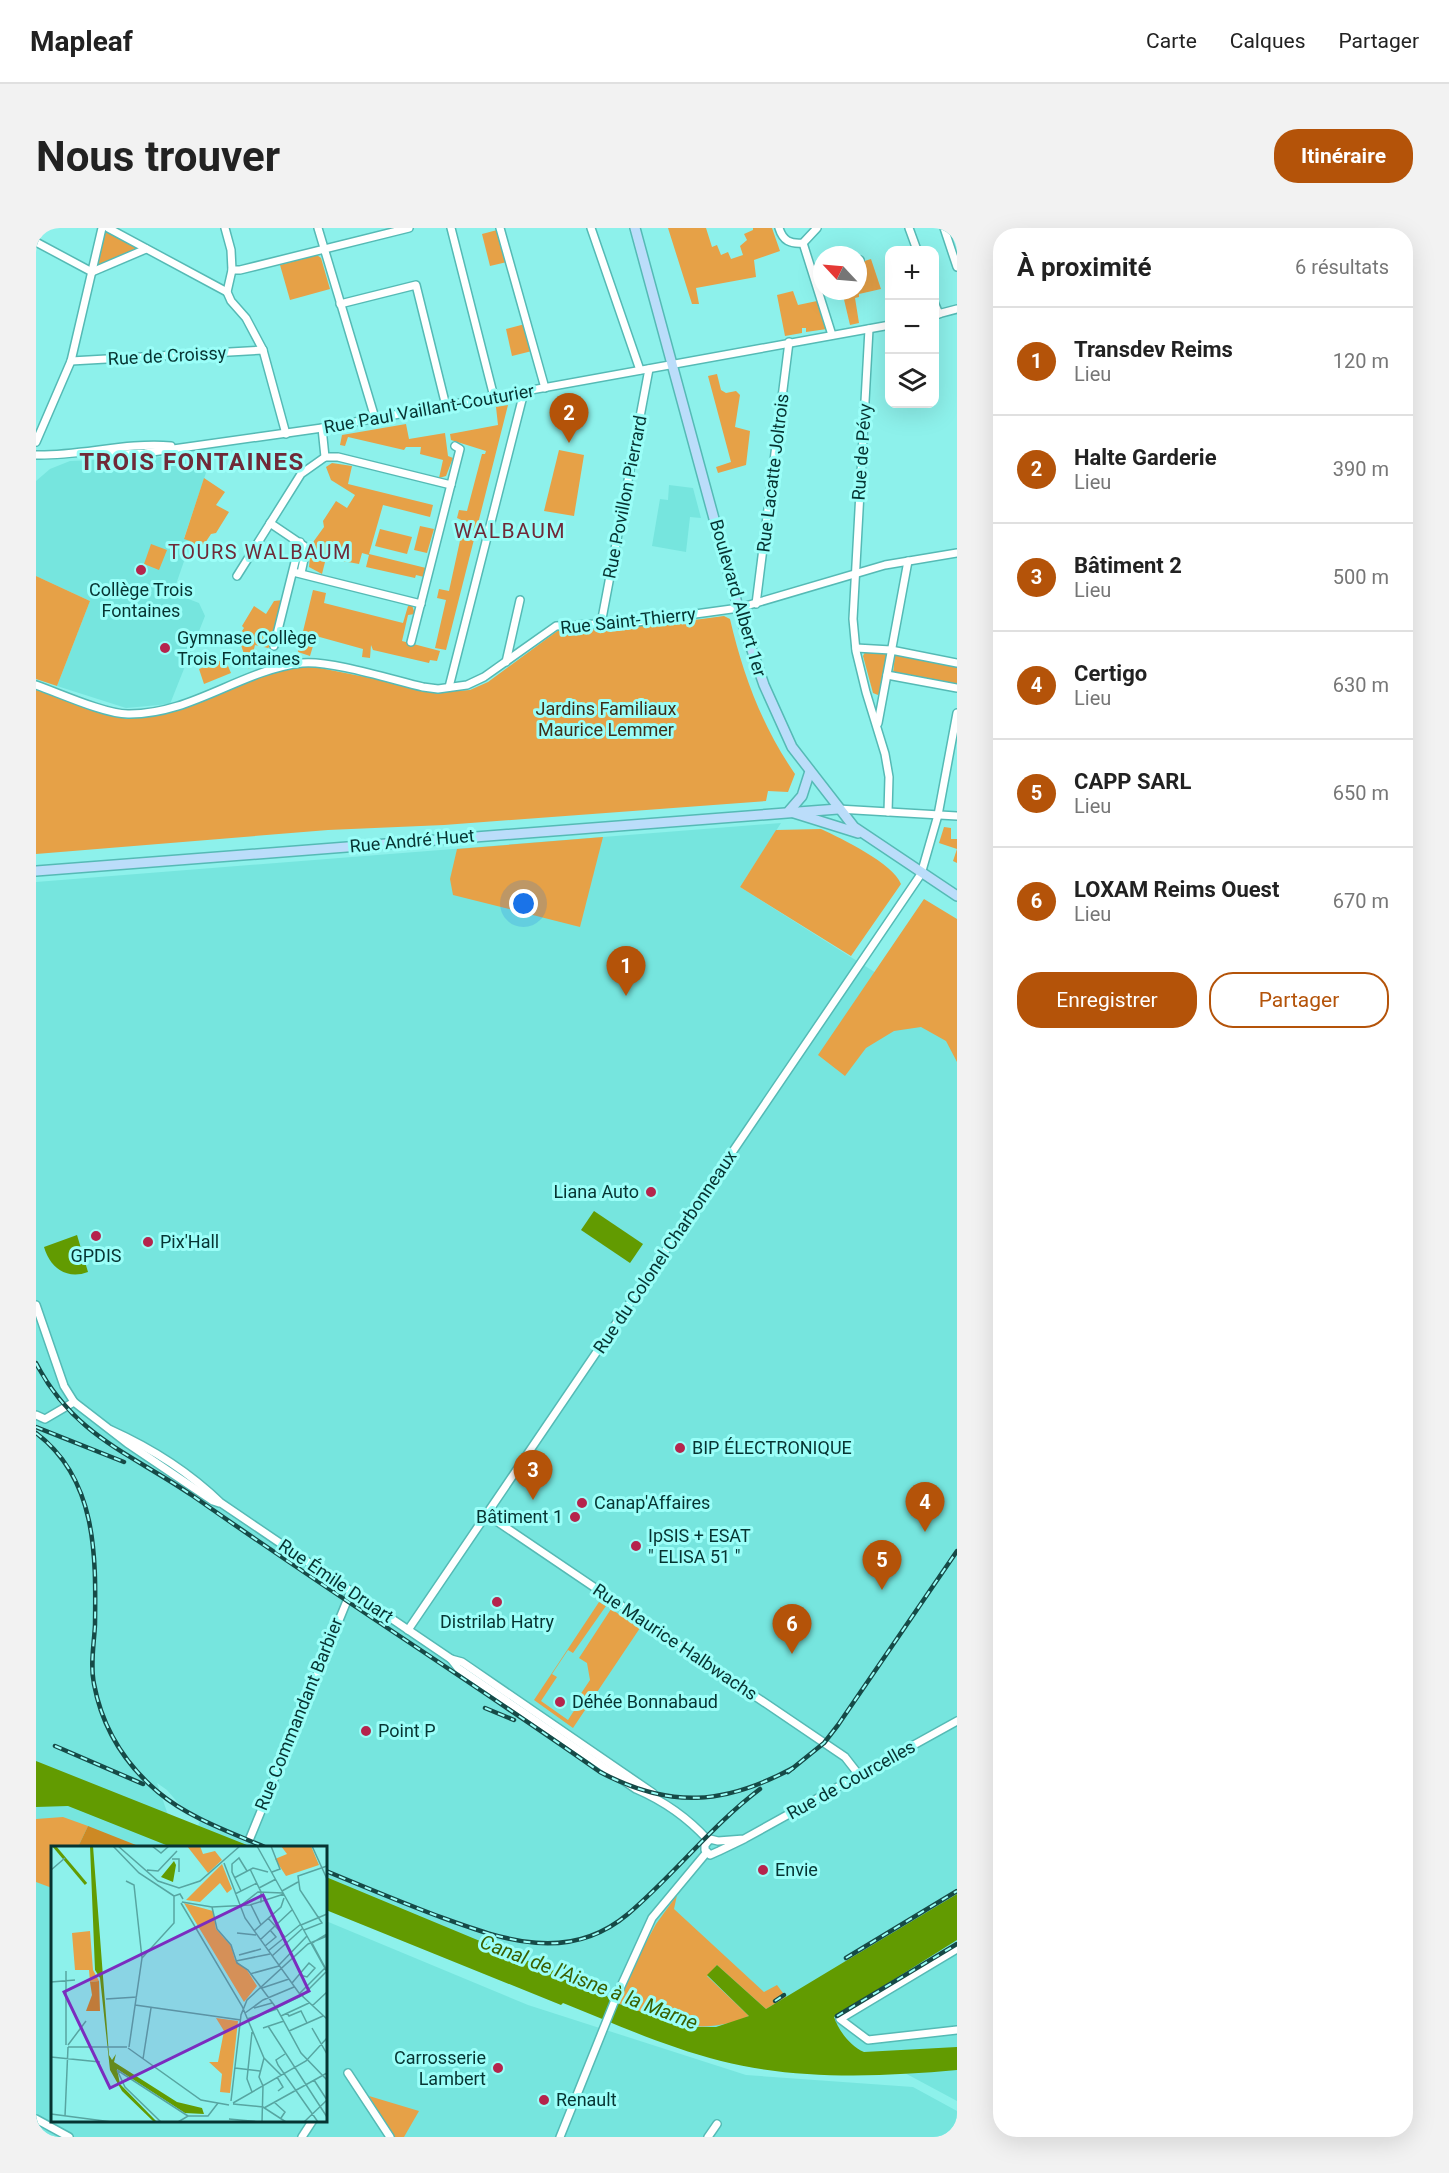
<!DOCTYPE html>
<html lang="fr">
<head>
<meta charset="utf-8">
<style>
  :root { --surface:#fff; --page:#f2f2f2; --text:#222; --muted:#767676; --line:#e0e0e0; --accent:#b45309 }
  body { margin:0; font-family:Roboto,sans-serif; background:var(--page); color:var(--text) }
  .controls { position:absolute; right:18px; top:18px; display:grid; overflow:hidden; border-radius:12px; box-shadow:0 6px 24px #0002 }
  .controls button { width:54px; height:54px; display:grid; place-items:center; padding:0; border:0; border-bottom:2px solid var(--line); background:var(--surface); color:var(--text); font:30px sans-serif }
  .compass { position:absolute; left:777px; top:18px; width:54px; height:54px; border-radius:50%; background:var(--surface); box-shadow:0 6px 24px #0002; rotate:296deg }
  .you { position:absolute; left:488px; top:676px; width:21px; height:21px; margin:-15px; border:4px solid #fff; border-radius:50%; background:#1a73e8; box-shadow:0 0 0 9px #1a73e833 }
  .badge { display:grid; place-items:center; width:39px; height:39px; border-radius:50%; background:var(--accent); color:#fff; font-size:20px; font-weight:700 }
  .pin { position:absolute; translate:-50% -50px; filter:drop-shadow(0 2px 3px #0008) }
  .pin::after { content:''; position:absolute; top:32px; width:21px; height:18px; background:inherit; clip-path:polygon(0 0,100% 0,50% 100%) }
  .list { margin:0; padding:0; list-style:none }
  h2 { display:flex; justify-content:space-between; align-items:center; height:78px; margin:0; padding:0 24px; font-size:26px }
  h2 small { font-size:20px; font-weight:400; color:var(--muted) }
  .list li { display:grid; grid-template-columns:39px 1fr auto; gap:18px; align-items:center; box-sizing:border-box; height:108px; padding:0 24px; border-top:2px solid var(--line) }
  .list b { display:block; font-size:22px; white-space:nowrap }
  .list p { margin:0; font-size:20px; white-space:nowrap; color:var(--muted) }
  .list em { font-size:20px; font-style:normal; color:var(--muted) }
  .actions { display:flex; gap:12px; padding:18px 24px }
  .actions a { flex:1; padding:14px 0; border:2px solid var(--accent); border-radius:24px; text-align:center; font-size:21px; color:var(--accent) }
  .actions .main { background:var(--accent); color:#fff }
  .icon { flex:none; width:33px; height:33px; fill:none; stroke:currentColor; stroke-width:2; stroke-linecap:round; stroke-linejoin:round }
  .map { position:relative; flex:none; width:921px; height:1909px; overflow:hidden; border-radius:24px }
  header { display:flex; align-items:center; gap:36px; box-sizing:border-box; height:84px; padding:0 30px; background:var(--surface); border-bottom:2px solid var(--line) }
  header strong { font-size:28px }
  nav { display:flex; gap:33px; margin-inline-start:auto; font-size:21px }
  .intro { display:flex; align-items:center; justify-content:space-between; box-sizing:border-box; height:144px; padding:0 36px }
  h1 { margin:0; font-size:42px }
  .button { padding:15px 27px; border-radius:24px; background:var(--accent); color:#fff; font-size:21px; font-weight:700 }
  main { display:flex; gap:36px; padding:0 36px }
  aside { flex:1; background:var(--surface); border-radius:24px; box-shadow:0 6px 24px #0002 }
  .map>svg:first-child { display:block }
</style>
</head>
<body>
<header>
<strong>Mapleaf</strong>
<nav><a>Carte</a><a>Calques</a><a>Partager</a></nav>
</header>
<div class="intro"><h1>Nous trouver</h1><a class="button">Itinéraire</a></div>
<main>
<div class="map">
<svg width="921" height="1909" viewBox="0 0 921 1909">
  <rect width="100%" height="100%" fill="#8df1eb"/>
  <g fill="#76e5de">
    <path d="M176 227 148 310 155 313 137 365 163 375 169 388 134 476 90 480 21 458 54 373 0 348V253L14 241 34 233Z"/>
    <path d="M633 257 657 260 665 290 654 289 650 324 616 318 624 271 632 272Z"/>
    <path d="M745 595 704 659 921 796V1873L852 1836 631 1806 290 1668V1620H169L156 1614 165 1590 143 1576 131 1562 121 1555 143 1619 16 1620V1892H290V1693L492 1777 710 1847 877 1859 921 1883V1909H0V654Z"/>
  </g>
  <g fill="#e6a147">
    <path d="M632 0H670L676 19 681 17 685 27 692 24 695 31 707 27 704 18 711 12 708 6 717 2V0H736L744 23 718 32 720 49 660 60 663 76H656Z"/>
    <path d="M465 1 471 34 454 38 446 6Z"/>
    <path d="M69 3 101 20 59 39Z"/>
    <path d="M281 27 285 30 294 61 254 72 244 37Z"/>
    <path d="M835 31 845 61 823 66V69L819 70 823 95 814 97 806 63H822V35Z"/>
    <path d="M757 63 762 77 781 73 791 101 770 104V100H766V105L749 108 741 67Z"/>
    <path d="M489 96 496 123 476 128 470 101Z"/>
    <path d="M681 146 685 162 690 165 700 163 704 167 699 199 714 203 710 237 682 245 680 239 695 234 672 148Z"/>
    <path d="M472 177 410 422 399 420 410 372 401 370 403 361 413 363 425 308 429 301H433L434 296 421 290 423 282 431 283 446 226H449L450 223 415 212 414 206 462 197 460 179Z"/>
    <path d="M370 196 373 211 409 205 412 228 417 230 410 248 403 250 407 232 384 226 385 219H370L368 222 312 209 309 218 304 217 306 207Z"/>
    <path d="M523 222 548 227 538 288 508 283Z"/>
    <path d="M296 235 316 238 312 256 397 277 394 289 347 277 333 326 390 340 388 349 380 347 379 350 330 339 333 327 326 325 323 336 290 330 286 346 273 339 275 317 288 299 287 293 300 273 311 280 319 267 295 252 290 239Z"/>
    <path d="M168 250 189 264 180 277 193 284 180 305 175 306 169 315 160 321 153 319 154 313 148 311Z"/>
    <path d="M384 298 398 301 391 325 378 322Z"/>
    <path d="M344 301 376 309 371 326 339 318Z"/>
    <path d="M115 316 131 322 123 342 108 336Z"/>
    <path d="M0 348 54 373 21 458 0 451Z"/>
    <path d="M277 362 290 365 288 375 367 395 372 378 376 377 379 386 372 387 366 413 404 423 401 433 394 432 393 435 337 422 335 417 334 430 326 429 327 421 280 408 274 428 262 424Z"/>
    <path d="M247 372 235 418 232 420 219 417 213 441 204 414 209 406 206 403 208 400 206 398 218 378 230 386 238 373Z"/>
    <path d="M688 388 694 391C707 447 726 498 759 546L752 564 732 563 730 573 408 597 292 602 0 626V462L91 491 148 480 231 445 274 438 405 464 434 462 452 454 524 401 621 397Z"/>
    <path d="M829 424H851L844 465 842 467 837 465 827 428Z"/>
    <path d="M859 426 921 436V457L857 446Z"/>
    <path d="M189 431 195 445 168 456 163 441Z"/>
    <path d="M908 599 915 600V611H921V635L917 633 921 621 903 615Z"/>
    <path d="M785 601C806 611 857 635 865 656L815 728 704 659 740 602Z"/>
    <path d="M567 609 544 699 417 667 414 651 421 621Z"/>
    <path d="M888 671 921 691V834L910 813 885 799 858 803 830 820 809 848 782 827Z"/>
    <path d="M563 1374 570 1378 537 1425 532 1422 516 1446 521 1449 505 1473 532 1492 543 1475 540 1473 554 1452 551 1435 543 1430 575 1381 604 1400 537 1500 498 1472Z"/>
    <path d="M27 1589 52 1598 42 1619 16 1620V1660L0 1654V1591Z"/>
    <path d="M641 1667 638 1681 728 1764 741 1757 750 1769 730 1781 681 1737 671 1748 713 1788C662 1810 630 1793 582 1775L596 1740 620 1696Z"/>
    <path d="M333 1868 383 1883 368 1909H358Z"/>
  </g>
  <path fill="#cd8924" d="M52 1598 105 1619H42Z"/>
  <g fill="#629b01">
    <path d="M558 983 607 1016 594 1035 545 1002Z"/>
    <path d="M41 1007 52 1044C31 1052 14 1040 8 1019Z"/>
    <path d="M0 1533 216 1619H135L32 1578 0 1579Z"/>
    <path d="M290 1649 502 1737 562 1758 575 1773 634 1794 652 1799H680L713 1788 671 1747 681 1737 730 1781 921 1666V1712L798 1789C803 1803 814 1818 828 1824L921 1819V1842C844 1849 761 1852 685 1833 630 1819 579 1796 527 1775L525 1777 290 1682Z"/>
  </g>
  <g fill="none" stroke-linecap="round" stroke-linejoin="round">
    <g stroke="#55bab5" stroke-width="10">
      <g id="street">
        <path d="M72 0 191 64"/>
        <path d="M189 0 195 22 196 42 191 64 195 73 210 90 227 122 250 206"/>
        <path d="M282 0 339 190"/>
        <path d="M415 0 458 169"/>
        <path d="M464 0 509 160"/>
        <path d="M555 0 604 142"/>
        <path d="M743 0C747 13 754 16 767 15L781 0"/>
        <path d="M873 0 881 22"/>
        <path d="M908 0 921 39"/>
        <path d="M0 14 56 44"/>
        <path d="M767 15 796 107"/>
        <path d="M822 33 824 32"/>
        <path d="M196 42H204L373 0"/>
        <path d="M56 44 110 21"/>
        <path d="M898 74 903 86"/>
        <path d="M304 76 380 57 410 178"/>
        <path d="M898 87 921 81"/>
        <path d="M833 101 817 391 820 423 830 464 849 526 853 549 852 584"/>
        <path d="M35 133 227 122"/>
        <path d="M0 214 35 133 66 0"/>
        <path d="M72 222 87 226 109 225 286 200 854 97"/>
        <path d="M0 227C45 228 90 214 135 218"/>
        <path d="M289 229H302L415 257"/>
        <path d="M234 295 268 318 270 322 265 345"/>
        <path d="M257 344 385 376"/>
        <path d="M201 348 265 246 289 229 286 200"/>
        <path d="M720 376 753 114"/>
        <path d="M565 396 613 141"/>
        <path d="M375 414 424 221 419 218"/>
        <path d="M238 418 264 314"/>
        <path d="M820 420 855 422 921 435"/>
        <path d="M470 434 484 372"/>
        <path d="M851 447 921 460"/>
        <path d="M0 457C23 465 69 486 92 486 155 487 205 442 266 435 294 432 357 452 387 459L402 461 431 457 448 449 520 398 601 394 703 380 849 337 921 325"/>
        <path d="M413 459 488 164"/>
        <path d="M842 495 872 333"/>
        <path d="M802 581 921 588"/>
        <path d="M0 1077 28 1158 38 1174 91 1215 177 1273 183 1275"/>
        <path d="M0 1187 9 1191 38 1174"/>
        <path d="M75 1202C115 1220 154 1245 185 1275L415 1431 422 1440 600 1561C628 1573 651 1589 672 1612"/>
        <path d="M450 1286 809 1529 823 1547"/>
        <path d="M372 1402 885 646 902 587 921 485"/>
        <path d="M415 1431 426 1434 617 1565"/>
        <path d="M214 1610 315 1363"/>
        <path d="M708 1611 682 1613 674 1611 669 1617V1622L674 1627 683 1623 708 1611 921 1493"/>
        <path d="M921 1721 804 1791 832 1812 921 1802"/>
        <path d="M312 1845 354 1909"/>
        <path d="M0 1891 33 1909"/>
        <path d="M266 1909 277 1892"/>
        <path d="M524 1909 581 1767 616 1690 671 1624"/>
        <path d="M672 1909 681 1896"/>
      </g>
    </g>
    <g stroke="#55bab5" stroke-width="12">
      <g id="secondary">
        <path d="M599 0 705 390 728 457 756 519 818 599 921 668"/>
        <path d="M753 583 766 568 774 543"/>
        <path d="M758 585 822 605"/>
        <path d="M0 643 802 581"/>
      </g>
    </g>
    <use href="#street" stroke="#fff" stroke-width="7"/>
    <use href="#secondary" stroke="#bbddfa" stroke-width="9"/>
    <g stroke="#164a47" stroke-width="4.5">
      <g id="rail">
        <path d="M0 1135C38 1208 94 1225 157 1268 291 1362 430 1450 564 1544 634 1581 688 1577 757 1540"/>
        <path d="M0 1199 88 1234"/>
        <path d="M0 1205C61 1251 60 1327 59 1397 58 1416 54 1437 58 1456 66 1499 89 1536 122 1564 153 1590 194 1604 231 1620"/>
        <path d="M449 1480 478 1492"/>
        <path d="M19 1518 107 1556"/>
        <path d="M752 1544 788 1515 802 1497 921 1323"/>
        <path d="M290 1643C326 1658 362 1673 399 1687 465 1711 531 1737 592 1686 638 1647 676 1597 724 1561"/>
        <path d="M810 1730 921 1663"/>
        <path d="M739 1773 748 1767"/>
        <path d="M801 1788 921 1716"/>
      </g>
    </g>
    <use href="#rail" stroke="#9bfef8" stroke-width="2" stroke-dasharray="7" stroke-linecap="butt"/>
  </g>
  <g fill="#b5244c" stroke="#9bfef8" stroke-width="2">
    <circle cx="105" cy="342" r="6"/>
    <circle cx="129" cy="420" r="6"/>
    <circle cx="615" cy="964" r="6"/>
    <circle cx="60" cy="1008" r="6"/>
    <circle cx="112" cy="1014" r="6"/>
    <circle cx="644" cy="1220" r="6"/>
    <circle cx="546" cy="1275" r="6"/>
    <circle cx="539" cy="1289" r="6"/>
    <circle cx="600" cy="1318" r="6"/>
    <circle cx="461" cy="1374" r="6"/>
    <circle cx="524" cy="1474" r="6"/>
    <circle cx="330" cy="1503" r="6"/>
    <circle cx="727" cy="1642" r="6"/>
    <circle cx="462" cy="1840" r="6"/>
    <circle cx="508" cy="1872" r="6"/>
  </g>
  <g text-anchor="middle" stroke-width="6" stroke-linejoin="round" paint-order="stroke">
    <g font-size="18" fill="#063432" stroke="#9bfef8">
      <text transform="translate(131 128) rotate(-3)" y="6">Rue de Croissy</text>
      <text transform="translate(393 181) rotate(-10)" y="6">Rue Paul Vaillant-Couturier</text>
      <text transform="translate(826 224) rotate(-86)" y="6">Rue de Pévy</text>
      <text transform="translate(737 245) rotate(-83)" y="6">Rue Lacatte Joltrois</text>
      <text transform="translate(589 269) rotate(-79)" y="6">Rue Povillon Pierrard</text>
      <text transform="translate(702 370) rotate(74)" y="6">Boulevard Albert 1er</text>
      <text transform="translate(592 393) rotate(-6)" y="6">Rue Saint-Thierry</text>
      <text transform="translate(376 613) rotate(-5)" y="6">Rue André Huet</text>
      <text transform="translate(629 1024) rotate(-56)" y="6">Rue du Colonel Charbonneaux</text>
      <text transform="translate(300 1353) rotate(34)" y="6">Rue Émile Druart</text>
      <text transform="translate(639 1414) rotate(34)" y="6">Rue Maurice Halbwachs</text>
      <text transform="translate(263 1486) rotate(-68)" y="6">Rue Commandant Barbier</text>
      <text transform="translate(815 1552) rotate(-29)" y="6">Rue de Courcelles</text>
    </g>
    <g font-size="18" fill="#063432" stroke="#9bfef8" text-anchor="start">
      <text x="105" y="368" text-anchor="middle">Collège Trois<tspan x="105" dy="21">Fontaines</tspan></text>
      <text x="141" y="416">Gymnase Collège<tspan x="141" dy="21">Trois Fontaines</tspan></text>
      <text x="603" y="970" text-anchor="end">Liana Auto</text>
      <text x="124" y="1020">Pix'Hall</text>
      <text x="60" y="1034" text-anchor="middle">GPDIS</text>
      <text x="656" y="1226">BIP ÉLECTRONIQUE</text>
      <text x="558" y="1281">Canap'Affaires</text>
      <text x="527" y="1295" text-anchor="end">Bâtiment 1</text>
      <text x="612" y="1314">IpSIS + ESAT<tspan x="612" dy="21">" ELISA 51 "</tspan></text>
      <text x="461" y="1400" text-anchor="middle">Distrilab Hatry</text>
      <text x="536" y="1480">Déhée Bonnabaud</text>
      <text x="342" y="1509">Point P</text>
      <text x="739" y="1648">Envie</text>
      <text x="450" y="1836" text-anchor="end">Carrosserie<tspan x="450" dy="21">Lambert</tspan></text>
      <text x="520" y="1878">Renault</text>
    </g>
    <g font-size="18" fill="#3e2e1a" stroke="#9bfef8">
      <text x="570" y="487">Jardins Familiaux<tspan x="570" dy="21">Maurice Lemmer</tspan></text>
    </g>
    <g font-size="20" letter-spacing="1.5" fill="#702a38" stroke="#9bfef8">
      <text x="224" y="331">TOURS WALBAUM</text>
    </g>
    <g font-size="20" font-style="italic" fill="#3a5f00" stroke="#9bfef8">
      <text transform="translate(553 1754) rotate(21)" y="7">Canal de l'Aisne à la Marne</text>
    </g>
    <g font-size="21" letter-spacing="1.5" fill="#702a38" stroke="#9bfef8">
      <text x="474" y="310">WALBAUM</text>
    </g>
    <g font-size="24" font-weight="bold" letter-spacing="1.5" fill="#702a38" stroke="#9bfef8">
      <text x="156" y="242">TROIS FONTAINES</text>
    </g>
  </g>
  <g transform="translate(15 1618)">
    <rect width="276" height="276" fill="#8df1eb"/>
    <path d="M136 0H149L152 8 164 5 171 14 157 27ZM230 0H260L268 19 235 30 224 13 236 8ZM171 18 181 43 176 47 169 37 149 56 135 54ZM133 57 162 65 165 83 180 100 184 114 196 124 206 140 193 156ZM39 85 42 124 48 135 39 136 38 124H24L21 87ZM165 172 187 175 179 247 169 246 171 228 158 216H167L173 185Z" fill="#e6a147"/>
    <path d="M48 135 49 165H35L41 149 39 136Z" fill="#cd8924"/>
    <path d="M39 0H42L58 209 61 214 65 208 63 216 126 256 151 262 153 268 134 267 66 223 69 238 106 276H103L71 245 59 224 49 132 44 124ZM123 15 125 19 122 36 110 31Z" fill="#629b01"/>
    <path fill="none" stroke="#629b01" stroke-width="3" d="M3 0 35 38"/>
    <path fill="none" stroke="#57a5a1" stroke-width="1.5" d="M62 0 88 27 123 50M67 0 107 35 128 42 149 35 189 0M101 0 110 7 118 0M206 0 276 126M220 0 229 23 221 26M261 0 276 33M121 13H128V26M173 17 194 72 248 147 276 173M199 23 210 46V57M0 24 14 12M96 24 107 25 126 5M183 32 202 22 217 26M75 35 83 39 91 112M208 42 225 33M190 45 181 26V18L188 12 196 25M231 45 247 36M184 48 206 37M131 56 161 61 199 59 233 48M130 57 191 160 213 212 230 229M200 59 210 79M189 60 207 46 232 47M161 61 166 83 180 99 186 117 197 124 226 163 250 207 276 234M217 72 234 91M250 79 276 68M253 84 271 77 249 44 247 30 276 20M203 85 230 61 233 52M186 87 205 89M276 88 261 97 276 125M209 94 241 64M214 100 225 91 219 84M217 105 250 78M188 109 210 103M221 110 252 82M185 115 219 108M228 119 256 90M15 125V199M199 128 228 120M0 136 24 134M241 137 258 117 264 122 256 131 249 129M211 142 238 133M249 147 274 122M251 150 275 126M55 153 86 151M84 159 190 174M261 160 276 146M203 162 221 157M225 162 250 150M194 167 212 154 243 141M236 167 238 170 250 165 256 177M230 170 258 157M196 173 226 163M217 180 276 271M212 182 233 175M261 182 276 208M238 185 272 170M201 186 196 233 201 246M17 199 35 175M17 201H76M78 201 91 112 123 77V50L129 48 132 53M77 202 150 254 178 259M234 208 225 214 227 219 267 276M0 211 49 216M92 213 100 162M184 222 209 225M66 224 137 270M66 224 74 241 110 276M226 231 232 241 227 245M263 234 276 254M180 255 190 169 196 154 257 98 276 90M223 256 234 266 230 272M182 257 255 215 276 192M182 258 212 261 235 276M213 262 276 227M0 268 61 276M14 270 17 201M178 273 209 276M127 276 137 270H157L167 257M211 276 212 240 208 231 213 212M253 276 276 254"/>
    <path fill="#7b2cbf" fill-opacity="0.15" stroke="#7b2cbf" stroke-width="3" d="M212 49 258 145 59 242 13 146Z"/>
    <rect width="276" height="276" fill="none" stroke="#063432" stroke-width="3"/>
  </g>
</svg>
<div class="controls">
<button>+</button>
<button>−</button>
<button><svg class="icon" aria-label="layers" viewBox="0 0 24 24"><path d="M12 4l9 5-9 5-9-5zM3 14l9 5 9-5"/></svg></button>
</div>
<svg class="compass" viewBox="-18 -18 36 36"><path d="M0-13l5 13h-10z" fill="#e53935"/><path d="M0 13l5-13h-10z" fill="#767676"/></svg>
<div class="you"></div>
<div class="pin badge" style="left:590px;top:768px">1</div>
<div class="pin badge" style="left:533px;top:215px">2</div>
<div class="pin badge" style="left:497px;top:1272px">3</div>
<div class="pin badge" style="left:889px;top:1304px">4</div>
<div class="pin badge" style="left:846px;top:1362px">5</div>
<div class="pin badge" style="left:756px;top:1426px">6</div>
</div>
<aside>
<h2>À proximité<small>6 résultats</small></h2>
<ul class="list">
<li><span class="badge">1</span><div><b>Transdev Reims</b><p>Lieu</p></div><em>120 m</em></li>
<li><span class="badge">2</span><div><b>Halte Garderie</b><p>Lieu</p></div><em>390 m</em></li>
<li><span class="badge">3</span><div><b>Bâtiment 2</b><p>Lieu</p></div><em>500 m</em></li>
<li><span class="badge">4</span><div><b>Certigo</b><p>Lieu</p></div><em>630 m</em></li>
<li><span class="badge">5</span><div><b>CAPP SARL</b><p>Lieu</p></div><em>650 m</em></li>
<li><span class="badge">6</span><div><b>LOXAM Reims Ouest</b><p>Lieu</p></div><em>670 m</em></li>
</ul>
<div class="actions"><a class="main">Enregistrer</a><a>Partager</a></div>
</aside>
</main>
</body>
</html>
